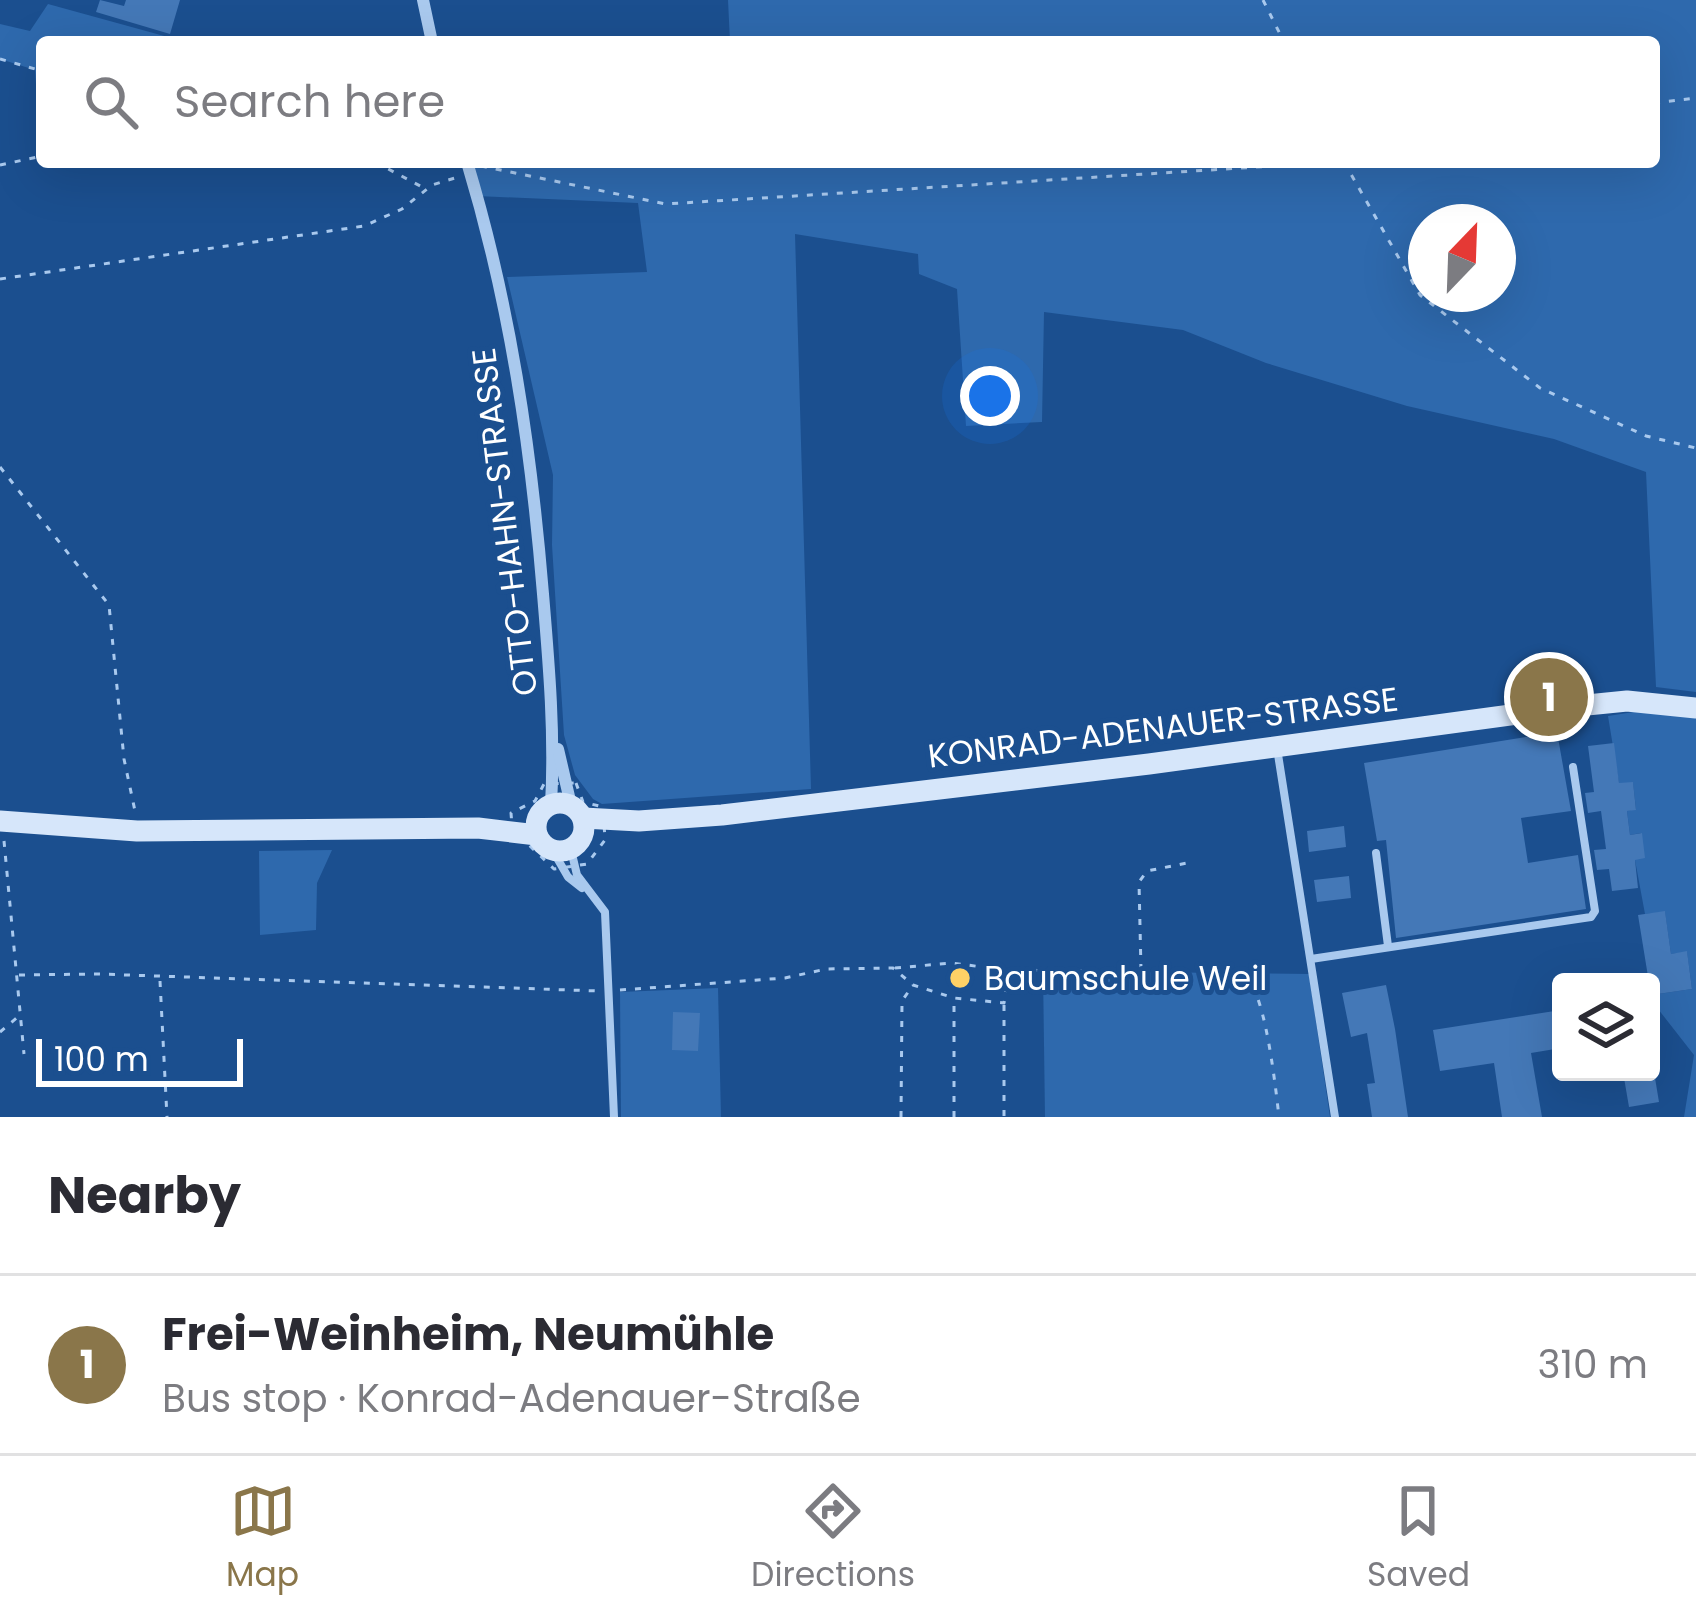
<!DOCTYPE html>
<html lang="en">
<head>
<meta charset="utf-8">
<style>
  :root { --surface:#fff; --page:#f2f2f3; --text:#2b2b33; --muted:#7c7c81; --line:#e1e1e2; --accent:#8a764a }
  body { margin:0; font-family:Poppins,sans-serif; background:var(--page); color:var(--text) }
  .controls { position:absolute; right:36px; bottom:36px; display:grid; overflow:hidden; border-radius:12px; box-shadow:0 12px 48px #0002 }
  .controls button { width:108px; height:108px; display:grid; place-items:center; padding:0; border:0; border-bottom:3px solid var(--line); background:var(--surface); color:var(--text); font:60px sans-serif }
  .compass { position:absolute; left:1408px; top:204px; width:108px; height:108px; border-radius:50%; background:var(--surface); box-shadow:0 12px 48px #0002; rotate:23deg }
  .scale { position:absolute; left:36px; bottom:30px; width:207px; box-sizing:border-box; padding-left:12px; border:6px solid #fff; border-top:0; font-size:33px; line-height:42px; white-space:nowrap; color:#fff; -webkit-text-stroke:9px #1b4f8f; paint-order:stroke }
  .you { position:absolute; left:990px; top:396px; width:42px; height:42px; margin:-30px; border:9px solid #fff; border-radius:50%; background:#1a73e8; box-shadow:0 0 0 18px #1a73e833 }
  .badge { display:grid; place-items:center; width:78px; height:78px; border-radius:50%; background:var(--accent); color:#fff; font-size:39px; font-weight:700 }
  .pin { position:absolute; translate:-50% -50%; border:6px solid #fff; box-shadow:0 3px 12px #0006 }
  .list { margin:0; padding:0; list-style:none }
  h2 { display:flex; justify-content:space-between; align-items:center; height:156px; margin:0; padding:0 48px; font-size:51px }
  h2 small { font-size:39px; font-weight:400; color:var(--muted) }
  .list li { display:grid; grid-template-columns:78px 1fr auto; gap:36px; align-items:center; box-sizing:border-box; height:180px; padding:0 48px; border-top:3px solid var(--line) }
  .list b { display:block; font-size:45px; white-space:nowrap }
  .list p { margin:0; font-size:39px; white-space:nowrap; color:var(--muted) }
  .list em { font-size:39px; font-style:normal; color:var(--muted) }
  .icon { flex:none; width:66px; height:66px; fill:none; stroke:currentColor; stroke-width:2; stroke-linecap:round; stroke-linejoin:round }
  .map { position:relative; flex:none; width:1696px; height:1117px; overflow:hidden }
  .search { position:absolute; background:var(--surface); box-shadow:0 12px 48px #0002; left:36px; right:36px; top:36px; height:132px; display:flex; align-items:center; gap:30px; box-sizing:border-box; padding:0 42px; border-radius:12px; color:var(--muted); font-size:45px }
  .sheet { height:336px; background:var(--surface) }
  nav { display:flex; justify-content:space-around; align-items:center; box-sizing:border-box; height:168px; border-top:3px solid var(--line); background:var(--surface); font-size:33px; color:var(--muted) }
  nav a { display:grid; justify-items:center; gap:6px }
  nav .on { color:var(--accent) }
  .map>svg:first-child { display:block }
</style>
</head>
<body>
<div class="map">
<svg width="1696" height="1117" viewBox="0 0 1696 1117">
  <rect width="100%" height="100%" fill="#1b4f8f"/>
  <g fill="#2e69ad" fill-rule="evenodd">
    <path d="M728 0H1696V692L1656 687 1646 472 1554 439 1407 406 1266 363 1183 330 1044 312 1042 422 966 426 957 289 919 274 918 254 795 234 811 789 602 804 593 799 575 775 564 735 552 545 553 475 507 277 647 272 638 203 477 196 467 162H1654V42H730ZM1426 222H1498V294H1426Z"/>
    <path d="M48 4 186 42H42L41 156 35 70 0 59V24L30 31Z"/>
    <path d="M1640 711 1696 718V1117H1684L1694 1055 1651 1000V995L1692 989 1687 952 1671 954 1665 912 1645 914 1635 860 1641 833 1630 835 1627 811 1636 809 1633 783H1619L1608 716Z"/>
    <path d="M332 850 317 883 316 930 260 935 259 851Z"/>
    <path d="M1043 971 1309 974 1330 1117H1045Z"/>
    <path d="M718 988 721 1117H621L620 992Z"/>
  </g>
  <g fill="#4478b7">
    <path d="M100 0 124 6 126 0H180L170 34 96 12Z"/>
    <path d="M1557 732 1571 811 1521 818 1528 863 1578 855 1586 909 1396 938 1386 840 1377 841 1364 763Z"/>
    <path d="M1614 743 1619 783 1633 782 1636 810 1627 811 1630 835 1642 833 1645 858 1635 860 1638 888 1612 891 1609 869 1597 870 1594 850 1606 849 1601 811 1588 813 1585 793 1594 792 1588 746Z"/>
    <path d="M1344 826 1346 847 1309 852 1307 831Z"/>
    <path d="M1349 876 1351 898 1317 902 1314 880Z"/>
    <path d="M1665 911 1671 954 1687 951 1692 989 1651 995 1638 915Z"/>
    <path d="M1386 985 1395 1029 1408 1117H1372L1367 1084 1375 1083 1367 1033 1351 1037 1342 993Z"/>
    <path d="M1561 1010V1048L1531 1053 1542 1117H1502L1494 1063 1440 1071 1433 1030Z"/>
    <path d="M673 1012 700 1013 698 1051 672 1050Z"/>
    <path d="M1623 1072H1654L1659 1102 1629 1107Z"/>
  </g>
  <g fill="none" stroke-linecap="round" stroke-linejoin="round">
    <g stroke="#a9c9ee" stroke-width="3" stroke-dasharray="6 9" stroke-linecap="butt">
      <path d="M1263 0 1284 42"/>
      <path d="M0 59 35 69 42 76"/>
      <path d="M1654 103 1696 98"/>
      <path d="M375 162 426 189"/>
      <path d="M1344 162 1420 295 1540 388 1646 436 1696 448"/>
      <path d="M0 165 42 156"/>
      <path d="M481 166 666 204 1338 162"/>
      <path d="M0 279 364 226 402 209 432 185 458 177"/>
      <path d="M0 467 109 605 124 759 135 811"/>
      <path d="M576 783 583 802 603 807 605 840 587 864 554 869 528 844 513 839 511 813 535 801 544 784Z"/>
      <path d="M4 841 24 1054"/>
      <path d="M895 968 952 963 1005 970"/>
      <path d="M1141 970 1139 882 1147 871 1192 862"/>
      <path d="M19 975 98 974 599 991"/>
      <path d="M160 981 167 1117"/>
      <path d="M620 990 785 978 826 969 893 968 913 985 954 998 1004 1003 1009 970 1230 973C1233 974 1245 979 1248 981 1266 997 1276 1091 1279 1117"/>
      <path d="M1004 1005V1117"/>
      <path d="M0 1032 19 1016"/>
      <path d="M901 1117 902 1001 913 985"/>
      <path d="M954 1117V999"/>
    </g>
    <g stroke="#a9c9ee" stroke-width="8">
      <path d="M1277 748 1335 1117"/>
      <path d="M571 850 577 875 605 912 614 1117"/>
      <path d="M553 851 568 877 582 888"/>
      <path d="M1376 853 1388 946"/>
      <path d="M1311 959 1591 917 1595 911 1573 767"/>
    </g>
    <g stroke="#a9c9ee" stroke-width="12">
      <path d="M423 0 432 42"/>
      <path d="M467 162C510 304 531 447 543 594 549 665 555 734 551 805"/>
      <path d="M558 749 571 805"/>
    </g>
    <g stroke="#d6e6fa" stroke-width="21">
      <circle cx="560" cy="827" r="24"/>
      <path d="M583 818 639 821 722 815 1149 764 1577 706 1627 701 1696 708"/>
      <path d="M0 821 137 831 478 828 537 835"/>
    </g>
  </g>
  <circle fill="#ffd166" stroke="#1b4f8f" stroke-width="4.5" cx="960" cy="978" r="12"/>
  <g text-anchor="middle" stroke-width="10" stroke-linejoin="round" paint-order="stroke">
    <g font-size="33" fill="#fff" stroke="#1b4f8f">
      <text transform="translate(504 522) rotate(-97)" y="12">OTTO-HAHN-STRASSE</text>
      <text transform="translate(1163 727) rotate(-7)" y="12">KONRAD-ADENAUER-STRASSE</text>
    </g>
    <g font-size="33" fill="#fff" stroke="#1b4f8f" text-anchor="start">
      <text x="984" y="990">Baumschule Weil</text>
    </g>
  </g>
</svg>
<div class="controls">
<button><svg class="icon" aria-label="layers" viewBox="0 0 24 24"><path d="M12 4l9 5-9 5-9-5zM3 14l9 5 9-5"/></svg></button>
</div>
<svg class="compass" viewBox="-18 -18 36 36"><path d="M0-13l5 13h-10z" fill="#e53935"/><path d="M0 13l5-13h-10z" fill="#7c7c81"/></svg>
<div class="scale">100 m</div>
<div class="you"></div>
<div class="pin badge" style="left:1549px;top:697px">1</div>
<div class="search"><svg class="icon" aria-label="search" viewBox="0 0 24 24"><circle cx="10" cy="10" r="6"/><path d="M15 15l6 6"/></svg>Search here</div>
</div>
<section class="sheet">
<h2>Nearby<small></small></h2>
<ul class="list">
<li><span class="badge">1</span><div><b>Frei-Weinheim, Neumühle</b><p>Bus stop · Konrad-Adenauer-Straße</p></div><em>310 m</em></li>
</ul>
</section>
<nav>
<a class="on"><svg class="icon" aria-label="map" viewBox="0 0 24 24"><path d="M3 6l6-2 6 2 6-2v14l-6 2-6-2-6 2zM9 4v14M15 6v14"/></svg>Map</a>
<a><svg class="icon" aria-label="directions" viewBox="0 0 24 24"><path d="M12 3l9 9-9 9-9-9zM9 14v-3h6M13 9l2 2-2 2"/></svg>Directions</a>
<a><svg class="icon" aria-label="saved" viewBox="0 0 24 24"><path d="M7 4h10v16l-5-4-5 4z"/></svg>Saved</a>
</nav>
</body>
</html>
